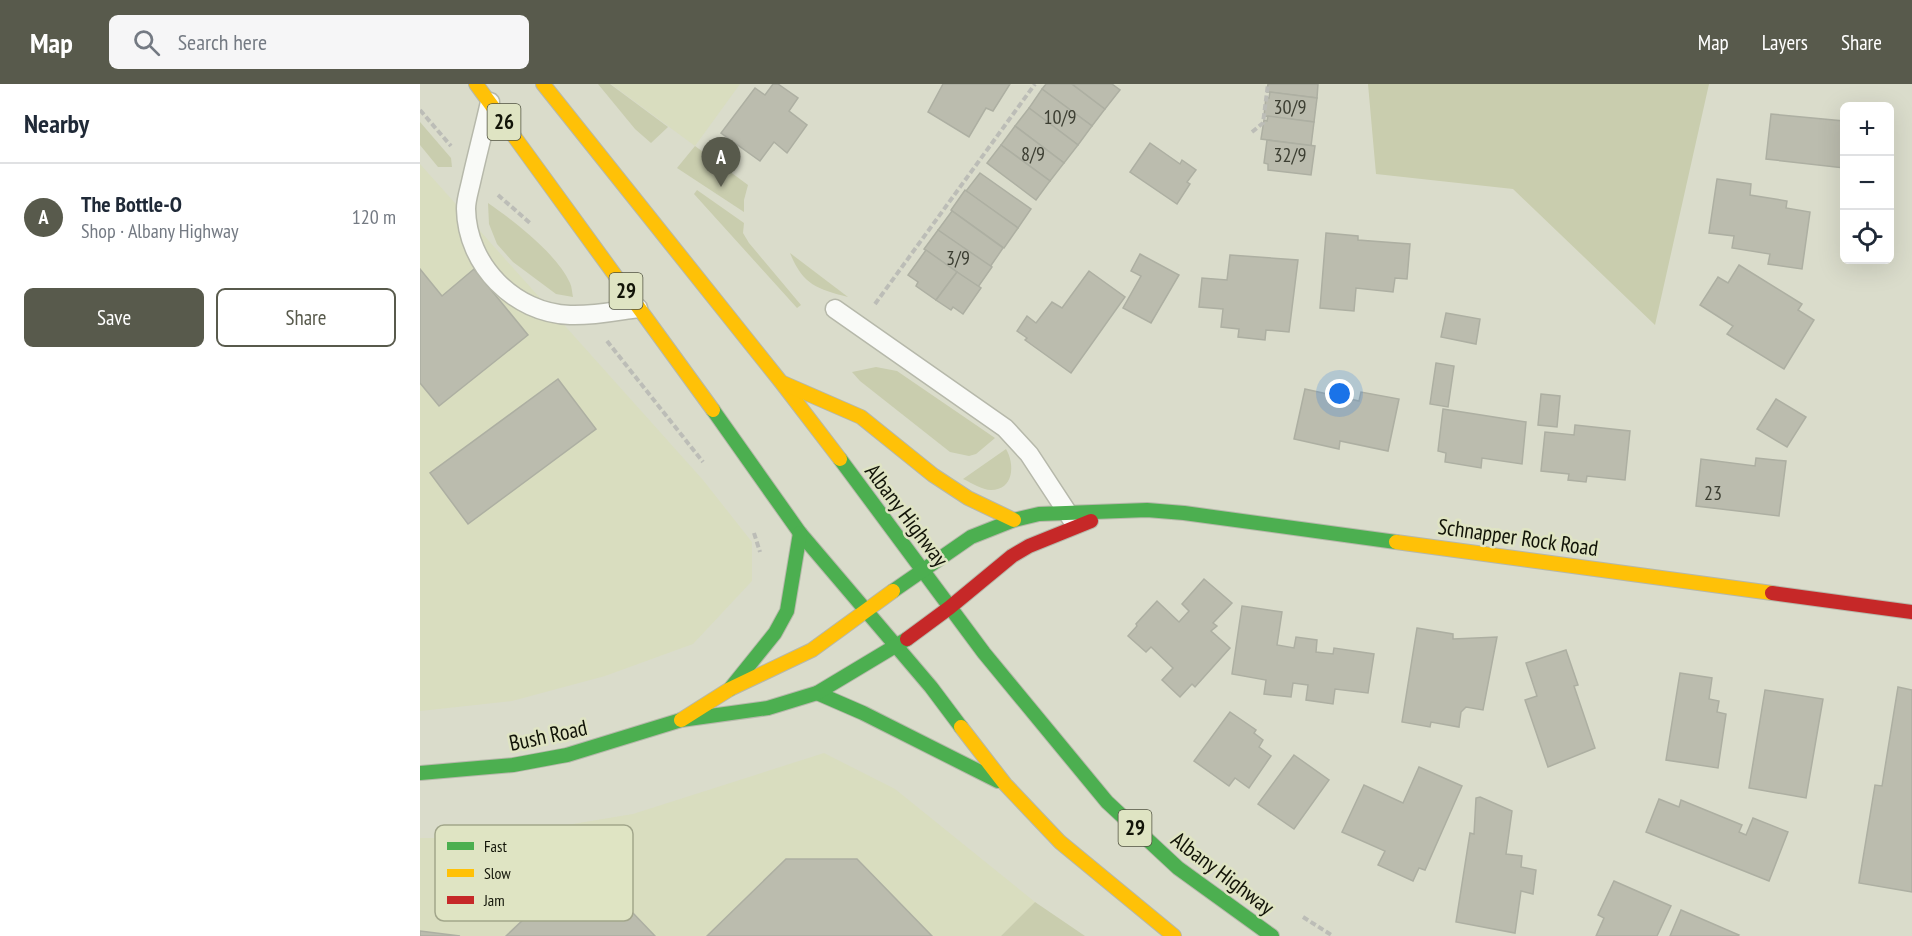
<!DOCTYPE html>
<html lang="en">
<head>
<meta charset="utf-8">
<style>
  :root { --surface:#fff; --page:#f6f6f7; --text:#1f2937; --muted:#747a83; --line:#e0e1e3; --accent:#585a4c }
  body { margin:0; font-family:"PT Sans Narrow",sans-serif; background:var(--page); color:var(--text) }
  .controls { position:absolute; right:18px; top:18px; display:grid; overflow:hidden; border-radius:9px; box-shadow:0 6px 24px #0002 }
  .controls button { width:54px; height:54px; display:grid; place-items:center; padding:0; border:0; border-bottom:2px solid var(--line); background:var(--surface); color:var(--text); font:30px sans-serif }
  .you { position:absolute; left:920px; top:310px; width:21px; height:21px; margin:-15px; border:4px solid #fff; border-radius:50%; background:#1a73e8; box-shadow:0 0 0 9px #1a73e833 }
  .badge { display:grid; place-items:center; width:39px; height:39px; border-radius:50%; background:var(--accent); color:#fff; font-size:20px; font-weight:700 }
  .pin { position:absolute; translate:-50% -50px; filter:drop-shadow(0 2px 3px #0008) }
  .pin::after { content:''; position:absolute; top:32px; width:21px; height:18px; background:inherit; clip-path:polygon(0 0,100% 0,50% 100%) }
  .list { margin:0; padding:0; list-style:none }
  h2 { display:flex; justify-content:space-between; align-items:center; height:78px; margin:0; padding:0 24px; font-size:26px }
  h2 small { font-size:20px; font-weight:400; color:var(--muted) }
  .list li { display:grid; grid-template-columns:39px 1fr auto; gap:18px; align-items:center; box-sizing:border-box; height:108px; padding:0 24px; border-top:2px solid var(--line) }
  .list b { display:block; font-size:22px; white-space:nowrap }
  .list p { margin:0; font-size:20px; white-space:nowrap; color:var(--muted) }
  .list em { font-size:20px; font-style:normal; color:var(--muted) }
  .actions { display:flex; gap:12px; padding:18px 24px }
  .actions a { flex:1; padding:14px 0; border:2px solid var(--accent); border-radius:9px; text-align:center; font-size:21px; color:var(--accent) }
  .actions .main { background:var(--accent); color:#fff }
  .icon { flex:none; width:33px; height:33px; fill:none; stroke:currentColor; stroke-width:2; stroke-linecap:round; stroke-linejoin:round }
  .map { position:relative; flex:none; width:1492px; height:852px; overflow:hidden }
  header { display:flex; align-items:center; gap:36px; box-sizing:border-box; height:84px; padding:0 30px; background:var(--accent); color:#fff }
  header strong { font-size:28px }
  nav { display:flex; gap:33px; margin-inline-start:auto; font-size:21px }
  .search { width:420px; height:54px; background:var(--page); display:flex; align-items:center; gap:15px; box-sizing:border-box; padding:0 21px; border-radius:9px; color:var(--muted); font-size:22px }
  main { display:flex }
  aside { flex:1; background:var(--surface) }
  .map>svg:first-child { display:block }
</style>
</head>
<body>
<header>
<strong>Map</strong>
<div class="search"><svg class="icon" aria-label="search" viewBox="0 0 24 24"><circle cx="10" cy="10" r="6"/><path d="M15 15l6 6"/></svg>Search here</div>
<nav><a>Map</a><a>Layers</a><a>Share</a></nav>
</header>
<main>
<aside>
<h2>Nearby<small></small></h2>
<ul class="list">
<li><span class="badge">A</span><div><b>The Bottle-O</b><p>Shop · Albany Highway</p></div><em>120 m</em></li>
</ul>
<div class="actions"><a class="main">Save</a><a>Share</a></div>
</aside>
<div class="map">
<svg width="1492" height="852" viewBox="0 0 1492 852">
  <rect width="100%" height="100%" fill="#dadccb"/>
  <g fill="#d9ddbf">
    <path d="M191 0H320L275 62Z"/>
    <path d="M0 80 283 396 332 458V497L273 560 185 592 92 617 0 627Z"/>
    <path d="M404 669 475 705 615 818 581 852H0V754H34L135 743 213 730Z"/>
  </g>
  <g fill="#c9cdae">
    <path d="M178 0H190L248 43 231 59 215 45Z"/>
    <path d="M948 0H1289L1235 241 1093 105 956 90Z"/>
    <path d="M0 38 31 74 32 83H18L0 61Z"/>
    <path d="M275 62 328 101 324 116V128L257 84Z"/>
    <path d="M277 106 324 139 323 149 329 159 381 221 377 224 274 110Z"/>
    <path d="M68 119C94 137 137 170 150 199 152 203 152 209 153 213L136 210 93 178 77 160 69 140Z"/>
    <path d="M370 169 428 213C397 205 383 201 370 169Z"/>
    <path d="M456 283 477 287 575 354 556 370 549 372 530 368 440 297 432 288Z"/>
    <path d="M586 365C595 380 594 406 571 406 562 406 552 399 543 395Z"/>
    <path d="M615 818 665 852H581Z"/>
  </g>
  <g fill="#bbbcae" stroke="#adafa2" stroke-width="1.5">
    <path d="M353 0H358L378 14 369 27 387 41 367 69 354 58 340 77 301 49 335 4 345 11Z"/>
    <path d="M523 0H590L573 27 566 24 549 53 508 28Z"/>
    <path d="M626 0H652L685 25 672 42 622 5Z"/>
    <path d="M652 0H692L700 6 685 25Z"/>
    <path d="M848 0H898L897 14 847 8Z"/>
    <path d="M622 5 672 42 658 61 609 24Z"/>
    <path d="M850 8 897 14 894 38 844 32 846 13 849 14Z"/>
    <path d="M609 24 658 61 644 79 595 42Z"/>
    <path d="M1351 30 1424 37V84L1346 75Z"/>
    <path d="M848 32 894 38 891 62 841 55 844 36 847 37Z"/>
    <path d="M595 42 644 79 630 97 581 61Z"/>
    <path d="M847 56 895 62 891 91 848 86V80L844 79Z"/>
    <path d="M730 59 760 80 762 76 776 86 767 98 770 100 757 120 710 88Z"/>
    <path d="M581 61 630 97 616 116 567 79Z"/>
    <path d="M560 89 611 125 598 144 546 107Z"/>
    <path d="M1297 95 1331 100 1330 111 1367 117 1366 124 1390 128 1382 185 1348 180 1350 170 1312 164 1314 152 1289 149Z"/>
    <path d="M545 106 598 144 584 164 531 126Z"/>
    <path d="M532 127 583 164 570 183 518 146Z"/>
    <path d="M518 146 572 183 558 203 504 165Z"/>
    <path d="M906 149 938 152V156L990 160 987 195 975 194 973 208 936 204 934 227 900 224Z"/>
    <path d="M506 166 537 188 516 216 496 202 498 198 488 191Z"/>
    <path d="M720 170 759 191 731 239 703 224 721 192 711 187Z"/>
    <path d="M810 171 878 176 869 248 846 246 845 256 818 253 819 245 801 243 803 225 779 223 782 194 807 196Z"/>
    <path d="M1319 181 1382 220 1378 226 1394 236 1364 285 1307 250 1313 242 1280 221 1298 193 1308 199Z"/>
    <path d="M0 185 22 212 54 185 108 251 19 322 0 299Z"/>
    <path d="M669 187 705 213 651 289 605 256 607 254 597 247 607 232 616 239 632 218 642 224Z"/>
    <path d="M537 188 561 204 543 230 533 223 531 226 516 216Z"/>
    <path d="M1026 229 1060 235 1056 260 1021 253Z"/>
    <path d="M1016 279 1034 282 1028 323 1010 320Z"/>
    <path d="M138 295 176 345 48 440 10 389Z"/>
    <path d="M885 305 939 317 941 308 979 315 968 367 920 357 919 365 874 355Z"/>
    <path d="M1121 310 1140 312 1137 343 1118 341Z"/>
    <path d="M1356 315 1386 333 1367 363 1337 345Z"/>
    <path d="M1023 325 1106 338 1102 380 1062 374 1061 384 1025 378 1026 369 1018 367Z"/>
    <path d="M1155 341 1210 347 1205 396 1167 392 1166 398 1148 396 1149 390 1121 387 1125 348 1154 351Z"/>
    <path d="M1336 374 1366 377 1359 432 1276 422 1281 375 1335 382Z"/>
    <path d="M784 495 812 519 793 539 797 542 791 547 810 564 775 603 772 600 760 613 742 596 753 584 731 563 726 568 708 552 717 542 716 540 737 517 759 538 769 527 762 520Z"/>
    <path d="M822 522 862 528 857 561 874 564 876 553 897 556 896 568 913 570 914 564 954 570 948 609 915 605 913 620 886 616 888 601 873 599 871 613 844 610 846 596 812 590Z"/>
    <path d="M997 544 1033 550V555L1077 553 1063 626 1046 623 1041 628 1039 643 1011 638 1010 643 982 638Z"/>
    <path d="M1146 566 1158 601 1154 602 1175 664 1128 683 1105 616 1117 612 1106 579Z"/>
    <path d="M1260 589 1292 594 1289 615 1299 617 1297 628 1306 630 1298 684 1246 676Z"/>
    <path d="M1478 603 1492 606V808L1439 799 1455 701 1462 702Z"/>
    <path d="M1345 606 1403 615 1386 714 1329 704Z"/>
    <path d="M810 628 836 646 834 649 843 656 839 663 851 672 829 704 815 694 809 702 774 677Z"/>
    <path d="M874 671 909 696 874 745 838 720Z"/>
    <path d="M999 683 1042 702 1005 786 999 784 993 797 958 781 965 767 922 748 944 701 983 719Z"/>
    <path d="M1060 713 1092 727 1086 770 1102 772 1101 783 1116 786 1113 810 1101 807 1095 849 1036 838 1050 749 1054 750 1056 714Z"/>
    <path d="M1239 715 1259 723 1261 716 1322 741 1319 748 1326 751 1333 734 1368 748 1349 797 1226 748Z"/>
    <path d="M366 775H437L512 852H287Z"/>
    <path d="M164 778 235 852H86Z"/>
    <path d="M1194 797 1251 822 1237 852H1176L1184 834 1178 831Z"/>
    <path d="M1261 826 1319 851 1318 852H1250Z"/>
    <path d="M0 847 40 852H0Z"/>
  </g>
  <g fill="none" stroke-linecap="round" stroke-linejoin="round">
    <g stroke="#b6b8aa" stroke-width="21">
      <g id="lane">
        <path d="M70 18C64 45 57 71 51 98 49 107 46 116 46 125 47 181 94 229 150 231 173 232 196 227 218 224"/>
        <path d="M415 225 585 344 609 370 651 434"/>
      </g>
    </g>
    <g stroke="#b6b8aa" stroke-width="16">
      <g id="fast">
        <path d="M293 326 380 449 511 603 541 643"/>
        <path d="M420 375 564 569 687 718 758 784 852 852"/>
        <path d="M473 507 551 453 594 436 619 430 727 426 764 429 976 458"/>
        <path d="M310 605 355 549 367 527 380 449"/>
        <path d="M397 609 443 629 578 697"/>
        <path d="M0 689 93 681 147 671 261 636 348 624 397 609 487 555"/>
      </g>
    </g>
    <g stroke="#b6b8aa" stroke-width="16">
      <g id="slow">
        <path d="M56 0 293 326"/>
        <path d="M123 0 361 298 420 375"/>
        <path d="M363 299 441 333 513 391 548 414 594 436"/>
        <path d="M976 458 1352 509"/>
        <path d="M261 636 310 605 392 566 473 507"/>
        <path d="M541 643 585 700 640 758 754 852"/>
      </g>
    </g>
    <g stroke="#b6b8aa" stroke-width="16">
      <g id="jam">
        <path d="M1352 509 1492 528"/>
        <path d="M487 555 529 524 592 472 609 462 671 437"/>
      </g>
    </g>
    <g stroke="#bcbdb7" stroke-width="4" stroke-dasharray="6 3" stroke-linecap="butt">
      <path d="M0 26 31 62"/>
      <path d="M832 48 843 39 848 0"/>
      <path d="M78 111 110 139"/>
      <path d="M455 220 615 0"/>
      <path d="M187 257 283 378"/>
      <path d="M334 449 340 468"/>
      <path d="M883 833 913 852"/>
    </g>
    <use href="#lane" stroke="#f9faf7" stroke-width="18"/>
    <use href="#fast" stroke="#4caf50" stroke-width="14"/>
    <use href="#slow" stroke="#ffc107" stroke-width="14"/>
    <use href="#jam" stroke="#c62828" stroke-width="14"/>
  </g>
  <g text-anchor="middle" stroke-width="5" stroke-linejoin="round" paint-order="stroke">
    <g font-size="20" fill="#3c3e32">
      <text x="870" y="30">30/9</text>
      <text x="640" y="40">10/9</text>
      <text x="613" y="77">8/9</text>
      <text x="870" y="78">32/9</text>
      <text x="538" y="181">3/9</text>
      <text x="1293" y="416">23</text>
    </g>
    <g fill="#dfe4c3" stroke="#505240" stroke-width="1.5">
      <rect x="67.5" y="20" width="33" height="36" rx="4.5"/>
      <rect x="189.5" y="189" width="33" height="36" rx="4.5"/>
      <rect x="698.5" y="726" width="33" height="36" rx="4.5"/>
    </g>
    <g font-size="21" font-weight="bold" fill="#121408">
      <text x="84" y="45">26</text>
      <text x="206" y="214">29</text>
      <text x="715" y="751">29</text>
    </g>
    <g font-size="22" fill="#121408" stroke="#dfe4c3">
      <text transform="translate(487 431) rotate(53)" y="8">Albany Highway</text>
      <text transform="translate(1098 453) rotate(8)" y="8">Schnapper Rock Road</text>
      <text transform="translate(128 651) rotate(-12)" y="8">Bush Road</text>
      <text transform="translate(803 789) rotate(37)" y="8">Albany Highway</text>
    </g>
  </g>
  <rect x="15" y="741" width="198" height="96" rx="9" fill="#dfe4c3" stroke="#a2a68b" stroke-width="1.5"/>
  <rect x="27" y="758" width="27" height="8" fill="#4caf50"/>
  <rect x="27" y="785" width="27" height="8" fill="#ffc107"/>
  <rect x="27" y="812" width="27" height="8" fill="#c62828"/>
  <g font-size="16" fill="#121408">
    <text x="64" y="768">Fast</text>
    <text x="64" y="795">Slow</text>
    <text x="64" y="822">Jam</text>
  </g>
</svg>
<div class="controls">
<button>+</button>
<button>−</button>
<button><svg class="icon" aria-label="locate" viewBox="0 0 24 24"><circle cx="12" cy="12" r="6"/><path d="M12 2v4M12 18v4M2 12h4M18 12h4"/></svg></button>
</div>
<div class="you"></div>
<div class="pin badge" style="left:301px;top:103px">A</div>
</div>
</main>
</body>
</html>
